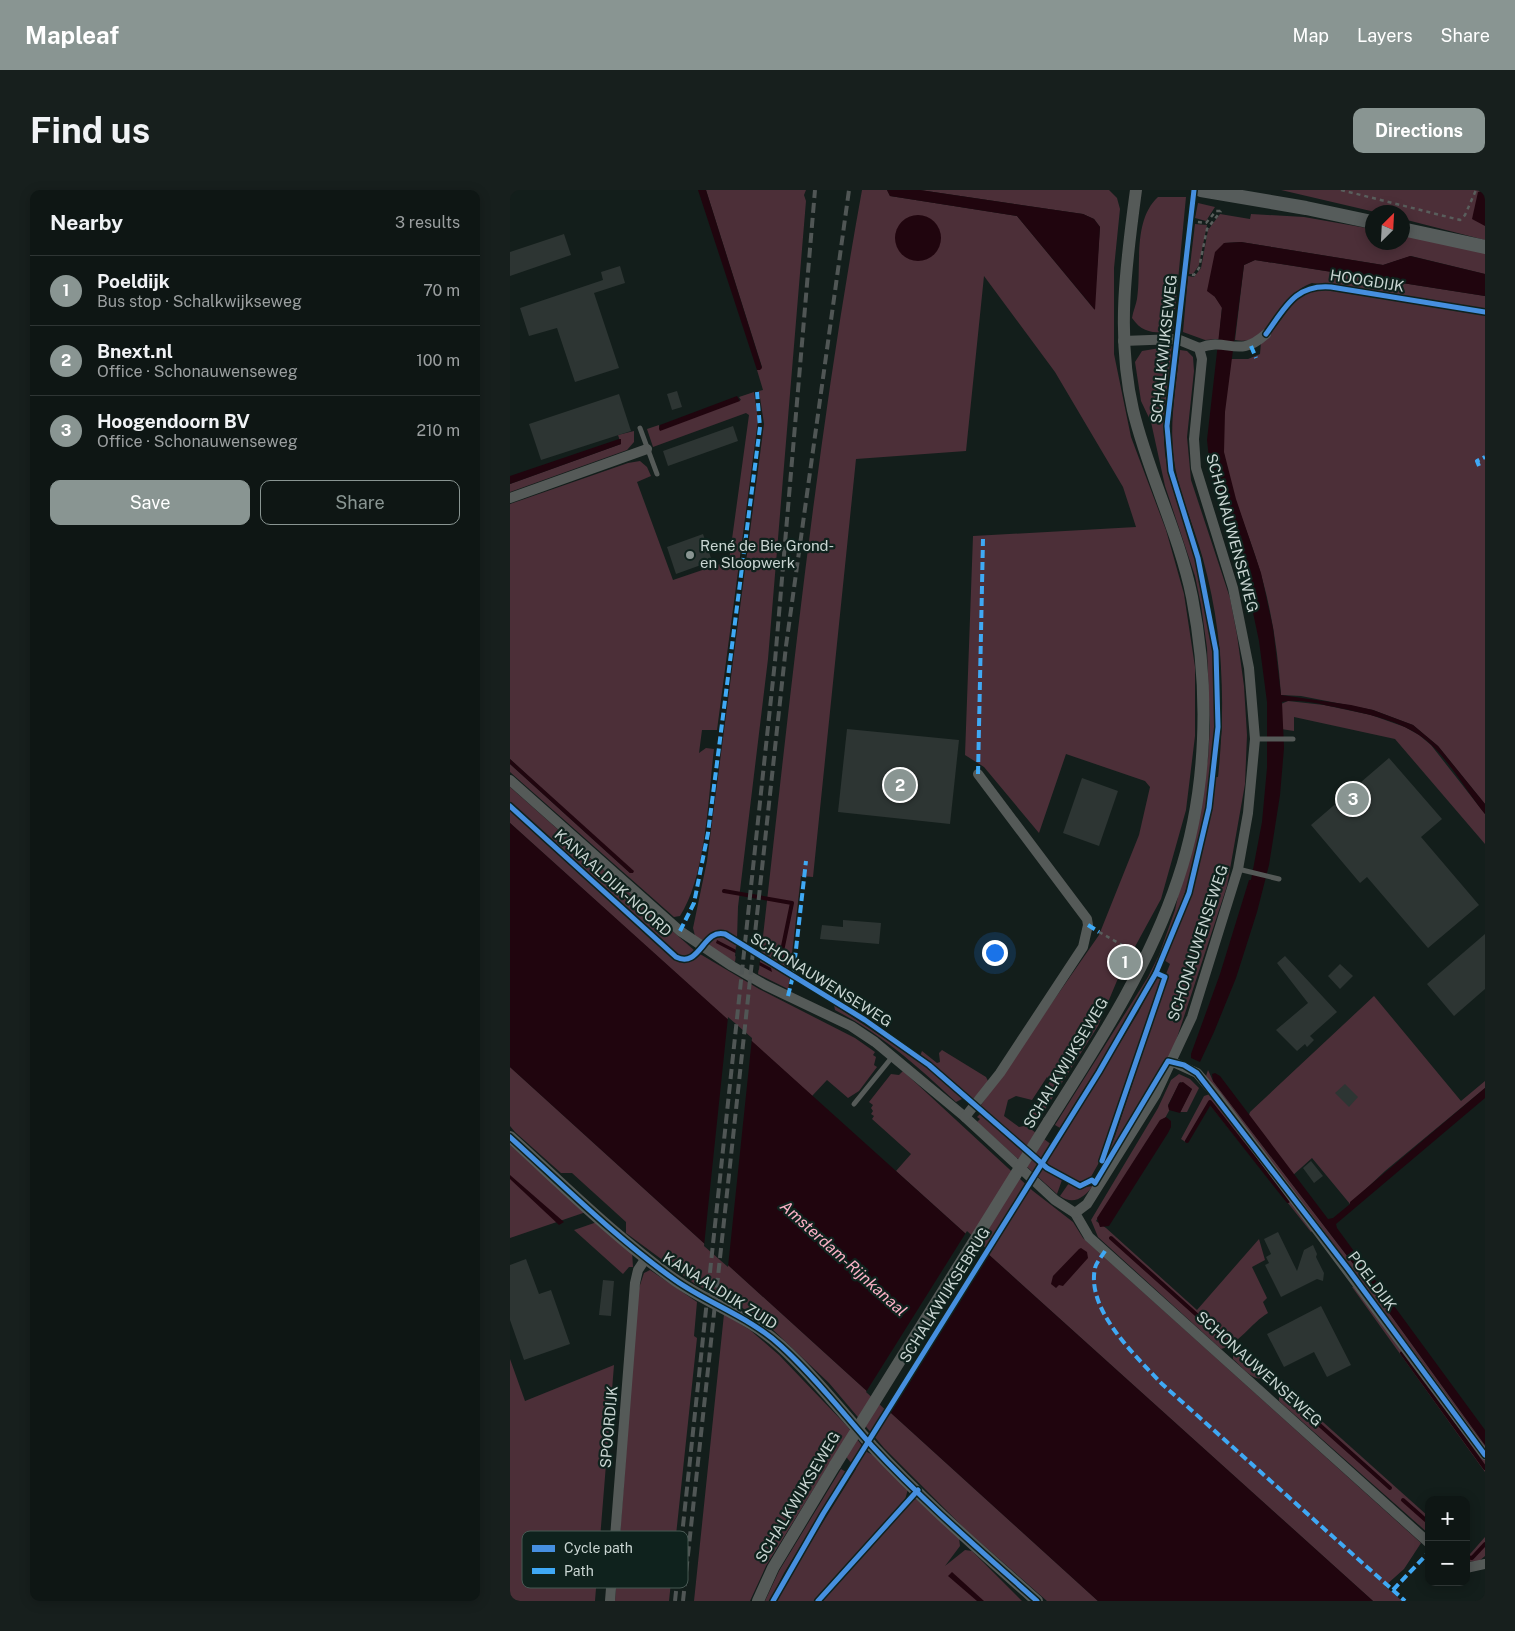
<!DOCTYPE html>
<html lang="en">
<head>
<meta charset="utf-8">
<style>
  :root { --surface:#0e1614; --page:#171f1d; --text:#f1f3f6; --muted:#9b9fa0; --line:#2e3534; --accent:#899592 }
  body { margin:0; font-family:"Public Sans",sans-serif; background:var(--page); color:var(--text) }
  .controls { position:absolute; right:15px; bottom:15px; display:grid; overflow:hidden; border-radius:10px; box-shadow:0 2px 12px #0003 }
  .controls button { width:45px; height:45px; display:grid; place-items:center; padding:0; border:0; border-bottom:1px solid var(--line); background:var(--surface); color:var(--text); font:25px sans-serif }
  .compass { position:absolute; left:855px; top:15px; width:45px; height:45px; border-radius:50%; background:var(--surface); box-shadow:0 2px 12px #0003; rotate:24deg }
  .you { position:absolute; left:484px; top:762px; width:18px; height:18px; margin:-12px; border:4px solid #fff; border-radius:50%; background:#1a73e8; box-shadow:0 0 0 8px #1a73e833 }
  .badge { display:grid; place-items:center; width:32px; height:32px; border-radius:50%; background:var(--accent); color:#fff; font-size:16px; font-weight:700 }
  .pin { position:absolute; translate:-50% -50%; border:2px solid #fff; box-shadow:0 1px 5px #0006 }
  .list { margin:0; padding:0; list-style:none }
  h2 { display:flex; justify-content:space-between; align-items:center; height:65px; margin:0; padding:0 20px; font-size:21px }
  h2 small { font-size:16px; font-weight:400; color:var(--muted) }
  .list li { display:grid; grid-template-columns:32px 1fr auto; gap:15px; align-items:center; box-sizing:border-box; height:70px; padding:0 20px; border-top:1px solid var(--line) }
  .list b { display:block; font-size:19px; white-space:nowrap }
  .list p { margin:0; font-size:16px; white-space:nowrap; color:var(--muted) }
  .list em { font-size:16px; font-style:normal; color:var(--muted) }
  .actions { display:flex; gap:10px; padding:15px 20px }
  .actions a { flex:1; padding:11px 0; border:1px solid var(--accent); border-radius:10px; text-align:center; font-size:18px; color:var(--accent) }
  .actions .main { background:var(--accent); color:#fff }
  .map { position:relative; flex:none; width:975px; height:1411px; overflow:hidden; border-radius:10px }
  header { display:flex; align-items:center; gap:30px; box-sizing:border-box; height:70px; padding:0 25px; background:var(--accent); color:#fff }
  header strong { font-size:24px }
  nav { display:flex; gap:28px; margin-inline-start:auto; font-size:18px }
  .intro { display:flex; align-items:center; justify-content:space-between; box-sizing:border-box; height:120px; padding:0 30px }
  h1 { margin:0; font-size:35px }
  .button { padding:12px 22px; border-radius:10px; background:var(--accent); color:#fff; font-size:18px; font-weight:700 }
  main { display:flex; gap:30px; padding:0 30px }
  aside { flex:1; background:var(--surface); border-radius:10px; box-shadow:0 2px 12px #0003 }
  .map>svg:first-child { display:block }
</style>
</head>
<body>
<header>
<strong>Mapleaf</strong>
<nav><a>Map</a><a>Layers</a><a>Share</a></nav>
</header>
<div class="intro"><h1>Find us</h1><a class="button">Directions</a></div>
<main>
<aside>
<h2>Nearby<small>3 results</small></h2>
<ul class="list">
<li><span class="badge">1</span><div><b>Poeldijk</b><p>Bus stop · Schalkwijkseweg</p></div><em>70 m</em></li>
<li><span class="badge">2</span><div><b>Bnext.nl</b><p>Office · Schonauwenseweg</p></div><em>100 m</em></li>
<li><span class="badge">3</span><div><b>Hoogendoorn BV</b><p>Office · Schonauwenseweg</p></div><em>210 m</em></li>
</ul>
<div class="actions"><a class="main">Save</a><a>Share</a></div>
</aside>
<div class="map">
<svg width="975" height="1411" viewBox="0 0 975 1411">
  <rect width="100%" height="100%" fill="#131e1b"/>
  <g fill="#4c2f38" fill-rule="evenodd">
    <path d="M196 0H296L294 5 296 11 258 469 228 717 227 749 210 740 192 751 185 746 183 738 197 671 254 234 249 201 253 200 247 180 252 177Z"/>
    <path d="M352 0H377L380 6 507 26 584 119 590 37 584 29 573 24 410 0H599L607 8 610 19 604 78V164L621 247 656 340 674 404 685 477V546L676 620 651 709 609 786 588 836 522 940 546 958 628 823 647 786 652 789 591 969 578 992C556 996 488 934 469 918L589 745 629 645 640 597 635 591 556 564 529 643 474 577 455 565 463 346 626 337 613 297 545 182 474 86 456 261 346 269 303 687 291 686 281 772 277 780 251 764C280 509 306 253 352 0ZM537 887 540 891 514 936 509 937 494 926 498 910 506 906 522 910Z"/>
    <path d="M771 0H975L968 2 975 36V50L893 29 892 22H865Z"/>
    <path d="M648 7H676L663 142C645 143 633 144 622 128 623 121 626 115 627 109 632 77 622 31 648 7Z"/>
    <path d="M688 13 705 17 696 31 685 28Z"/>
    <path d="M710 24 740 29 741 24 794 27 862 39V52H892L893 45 975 63V84L901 66 873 75 731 52 714 53 705 107 712 117 709 149 695 150 673 142 678 86 684 87 691 78 698 40Z"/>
    <path d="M685 34 697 35 689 75 683 84H679Z"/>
    <path d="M745 70 975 106V120L802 93C771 102 761 158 725 150L734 75Z"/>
    <path d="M812 99 975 125V614L928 556 903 535 863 520 791 506 771 505C768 463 762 421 750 381 739 342 720 305 714 264 710 234 718 200 721 169H738L750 164 751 152C776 133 777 104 812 99Z"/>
    <path d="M662 156C659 191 651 228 655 263 660 300 676 334 686 370 692 389 696 408 699 427 718 549 696 678 639 788 613 840 580 888 550 938L545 935 638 787 649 765 665 720 698 569 700 536 697 458 691 415 685 386 655 296 641 232 631 211 625 172 632 161Z"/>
    <path d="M670 160 677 161 683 167 684 181 677 247 681 290 720 408 727 445 734 496 737 545 735 594 717 696 661 866 586 990 605 946 658 786 656 784 660 774 654 770C681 709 697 653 706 587H708C716 512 713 442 693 369 683 333 667 300 663 263 660 229 666 194 670 160Z"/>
    <path d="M244 202 248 230 207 540H192L189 563 196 558 204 559C198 608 196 686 170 726L164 727 0 582V574L120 683H123L0 569V314L118 273 130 271 137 277 141 286 127 292 163 390 219 371 239 225 236 223 143 257 137 239 149 235V239L231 210 229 207Z"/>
    <path d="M124 241V252L117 260 0 302V294L111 254 108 245Z"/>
    <path d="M778 511 814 515 861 525 895 537 909 545 921 555 975 624V654L885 549 784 527V541L771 539V514Z"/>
    <path d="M0 597 185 761 175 767 167 765 0 614Z"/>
    <path d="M0 619 164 768 178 771 190 764 249 799 345 848 365 862 363 865 366 867 364 875 367 877 349 901 338 908 317 890 302 906 0 633Z"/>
    <path d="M209 745 227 755 225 772 196 754Z"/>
    <path d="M250 769 280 788 278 799 248 784Z"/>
    <path d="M864 806 951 911 975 891V898L875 981 840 1014 802 968 782 986 738 928 740 922Z"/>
    <path d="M324 815 418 877 454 908 446 912C406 875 374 846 325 820Z"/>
    <path d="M432 860 476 887 479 893 462 910 437 886 410 866 412 861 427 873 430 872 429 863Z"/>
    <path d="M0 877 588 1411H537L455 1339 374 1258 319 1193 259 1136 231 1117 185 1094 116 1043V1032L62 983H51L5 942 0 936Z"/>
    <path d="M698 880 703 891 851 1084 975 1255V1261L696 886Z"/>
    <path d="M393 881 523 1001 563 1032 573 1048 911 1353 894 1379 875 1396 892 1411H863L386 981 401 964 362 929 364 926 361 924 363 921 361 918 363 915 359 912 381 884 389 885Z"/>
    <path d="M669 884 680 889 689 898 677 922H670L682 899 670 892 658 915 660 919 654 930 650 931 586 1031 596 1038 687 1120 749 1049 755 1070 742 1077 757 1108 753 1112 758 1123C741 1133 729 1154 711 1159L588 1047 581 1030 648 918 661 890Z"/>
    <path d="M700 904 805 1039 801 1042 700 915 677 953 671 949 694 906Z"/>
    <path d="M470 924 535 979 552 990 547 1004 467 932 470 929 467 927Z"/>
    <path d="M0 955 76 1022 0 1048Z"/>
    <path d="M559 993 568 998 583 996C574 1007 564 1016 550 1006Z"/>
    <path d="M87 1032 122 1061 123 1077H119L113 1084 64 1040Z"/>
    <path d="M140 1080 187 1112 184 1146 187 1148 159 1411H105L128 1101 134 1083Z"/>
    <path d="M847 1095 975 1270V1282L842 1097Z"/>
    <path d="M214 1124 240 1140 269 1165 336 1235 357 1262 367 1267 398 1299 395 1310 304 1411H266L279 1387 346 1279 329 1258 256 1376 240 1411H184Z"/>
    <path d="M729 1157 761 1186C745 1195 735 1180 723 1169V1163Z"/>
    <path d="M0 1169 15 1211 104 1175 85 1411H0Z"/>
    <path d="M775 1198 919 1327V1344L769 1211V1205Z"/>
    <path d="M331 1279 336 1282 274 1383 260 1411H255L269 1381Z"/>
    <path d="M406 1309 449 1348 450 1356 435 1376 455 1360 462 1361 512 1411H311C325 1395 391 1313 406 1309Z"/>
    <path d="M975 1347V1366L969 1371 956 1372V1361L960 1364Z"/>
  </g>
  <g fill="#20050e">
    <path d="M188 0H196L252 178 250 180H247Z"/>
    <path d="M377 0H410L573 24 584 29 590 37 585 120 507 26 380 6Z"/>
    <path d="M975 1V36L962 29 968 2Z"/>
    <circle cx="408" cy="48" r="23"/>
    <path d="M731 52 873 75 900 66 975 84V106L745 70 734 75 715 222 714 262 726 309 751 383 763 438 771 505 841 515 863 520 903 535 928 556 975 614V624C955 600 935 562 909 545 885 529 853 523 825 517 809 514 789 508 772 512L774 558 770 605 759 675 747 722 726 788 704 842 690 872 681 868V864L710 784 739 690H741L752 632 757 578V512L749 451 737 394 700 277 697 250 712 118 705 107 697 101 705 62 714 53Z"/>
    <path d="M227 206 230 211 150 241 149 239 150 235Z"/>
    <path d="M109 249H111V254L0 294V286Z"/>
    <path d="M0 569 124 681 123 683H120L0 574Z"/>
    <path d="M0 633 863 1411H588L0 877Z"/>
    <path d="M207 750 261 778 262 782 206 753Z"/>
    <path d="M705 883 710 886 818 1029 823 1028 840 1014V1012L975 898V908L826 1034 827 1038 975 1240V1255L851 1084 703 891 702 884Z"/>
    <path d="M673 892 682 899 670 923 659 920 658 916 669 893Z"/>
    <path d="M656 927 661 931V937L658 943 599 1036 590 1037 587 1028 650 930Z"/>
    <path d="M0 985 54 1032 49 1035 0 989Z"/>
    <path d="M571 1058 577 1062 578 1068 553 1096 549 1095 546 1098 541 1094 543 1086 569 1059Z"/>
    <path d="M442 1382 474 1411H467L438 1386Z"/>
  </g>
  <g fill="#131e1b">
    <path d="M226 756 250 769 249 780 225 766Z"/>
    <path d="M218 827 242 848 218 1077 194 1056Z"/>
    <path d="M457 1041 480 1062 380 1224 356 1202Z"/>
  </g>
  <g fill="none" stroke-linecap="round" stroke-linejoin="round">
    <g stroke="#20050e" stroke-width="4">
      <path d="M214 701 282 713 271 766"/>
      <path d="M677 951 700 912 778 1011"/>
      <path d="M601 1048 717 1152"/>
      <path d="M892 1163 975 1278"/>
      <path d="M731 1165 753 1185"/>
      <path d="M775 1204 880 1298"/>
      <path d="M893 1310 919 1333"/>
      <path d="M956 1367 962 1368 975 1354"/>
    </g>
  </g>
  <g fill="#2d3533">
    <path d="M54 44 61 65 0 86V62Z"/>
    <path d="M110 76 115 93 84 103 109 178 65 192 47 138 19 146 10 118 93 90 91 82Z"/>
    <path d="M167 201 172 217 162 220 157 204Z"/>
    <path d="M109 204 121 241 31 270 19 234Z"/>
    <path d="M223 236 228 251 158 276 153 261Z"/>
    <path d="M193 344 202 371 166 384 157 357Z"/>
    <path d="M337 539 449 550 440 634 328 622Z"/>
    <path d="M879 568 932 629 911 647 969 715 918 758 857 687 850 693 801 635Z"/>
    <path d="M572 588 608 601 589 656 553 643Z"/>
    <path d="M333 730 371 733 369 754 310 749 312 735 333 737Z"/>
    <path d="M975 744V799L944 826 917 794Z"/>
    <path d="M775 766 827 822 800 846 804 850 797 857 795 854 787 861 766 840 798 813 767 773Z"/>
    <path d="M830 774 843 786 830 799 818 786Z"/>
    <path d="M835 894 848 907 839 917 825 903Z"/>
    <path d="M801 971 813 986 804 993 793 978Z"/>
    <path d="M768 1042 787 1081 794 1060 803 1055 807 1064 806 1067 814 1083 813 1091 807 1089 771 1107 755 1075 759 1073 756 1067 761 1064 754 1049Z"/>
    <path d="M16 1069 29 1104 41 1100 60 1154 14 1170 0 1130V1075Z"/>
    <path d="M93 1090 104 1091 101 1126 89 1125Z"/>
    <path d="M811 1116 841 1175 817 1187 804 1162 774 1177 757 1144Z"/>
  </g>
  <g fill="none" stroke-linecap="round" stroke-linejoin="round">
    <g stroke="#595e5c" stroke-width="2.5" stroke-dasharray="4 4" stroke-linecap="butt">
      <path d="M831 0 950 30 955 25 966 0"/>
      <path d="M680 31 696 33 706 21H711"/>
      <path d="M674 84 684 85 689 78 697 39 711 21"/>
      <path d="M589 742 621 760"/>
    </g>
    <g stroke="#555a58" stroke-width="5">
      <path d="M130 238 147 284"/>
      <path d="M745 549H783"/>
      <path d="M728 679 769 689"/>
      <path d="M344 914 383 866"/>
    </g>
    <g stroke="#555a58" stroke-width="10">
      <path d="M689 158C718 146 727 170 756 144"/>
      <path d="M0 308 137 259"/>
      <path d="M0 590 170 741 222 776 255 795 341 836 365 852 455 927 545 1010 565 1023 579 1047 919 1353"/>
      <path d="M663 872 687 883 706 905 975 1265"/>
      <path d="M455 927 490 883 573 757 578 735 577 729 468 584"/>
      <path d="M565 1023 577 1014 646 904 682 827 728 679 738 623 745 549 739 478 723 398 686 278 684 249 692 169 689 158 667 149 613 151"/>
      <path d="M956 1378 975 1374"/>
      <path d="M100 1411 125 1093 128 1080 136 1068"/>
    </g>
    <g stroke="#555a58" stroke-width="12">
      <path d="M539 931C588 854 639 776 668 689 698 600 700 499 682 407 669 343 638 283 623 220 606 146 616 74 626 0"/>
      <path d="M0 947C54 996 106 1048 165 1090 199 1114 240 1127 271 1156 304 1186 332 1222 362 1256 413 1311 471 1361 527 1411"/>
      <path d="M248 1411 263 1378 325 1275"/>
    </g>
    <g stroke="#565c5b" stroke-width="14">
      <path d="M691 0 796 18 862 32"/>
      <path d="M892 39 975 57"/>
    </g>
    <g stroke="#505655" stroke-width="4" stroke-dasharray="10 5" stroke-linecap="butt">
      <path d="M165 1411 265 471 305 0"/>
      <path d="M173 1411 276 456 339 0"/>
    </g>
    <path stroke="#555a58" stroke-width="12" d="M325 1275 539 931"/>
    <g stroke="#3fa9f5" stroke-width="4" stroke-dasharray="8 4" stroke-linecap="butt">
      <path d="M741 156 746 168"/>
      <path d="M969 276 967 271 975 267"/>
      <path d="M468 584 473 349"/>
      <path d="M578 735 589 742"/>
      <path d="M170 741 184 713 198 643 250 237 247 202"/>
      <path d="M278 806 283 786 296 671"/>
      <path d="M595 1061C592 1066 586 1073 585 1078 576 1120 625 1165 651 1193L895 1411"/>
      <path d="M883 1400 919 1362"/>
    </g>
    <g stroke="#0f221d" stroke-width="8">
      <g id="cycleway">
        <path d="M756 144C775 118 785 94 821 97L975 122"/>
        <path d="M0 616 166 767C190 779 193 738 215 744L355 830 419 875 537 978 570 996 582 990 585 993 658 871 674 875 687 883 838 1079 975 1265"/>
        <path d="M0 947C54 996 106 1048 165 1090 199 1114 240 1127 271 1156 304 1186 332 1222 362 1256 413 1311 471 1361 527 1411"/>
        <path d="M592 971 655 787 646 783"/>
        <path d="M263 1411 313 1324 589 882 646 783 679 703 699 618 708 537 706 461 688 368 661 281 657 236 684 0"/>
        <path d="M308 1411 408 1300"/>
      </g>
    </g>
    <use href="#cycleway" stroke="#468fdf" stroke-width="5"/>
  </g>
  <circle fill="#899592" stroke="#0f221d" stroke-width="2" cx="180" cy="365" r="5"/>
  <g text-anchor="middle" stroke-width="4.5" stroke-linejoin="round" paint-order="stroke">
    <g font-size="15" fill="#c9d5d2" stroke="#0f221d">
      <text transform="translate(857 91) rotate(9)" y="5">HOOGDIJK</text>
      <text transform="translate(654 159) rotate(-84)" y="5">SCHALKWIJKSEWEG</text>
      <text transform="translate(722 343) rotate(75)" y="5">SCHONAUWENSEWEG</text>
      <text transform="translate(103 693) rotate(42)" y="5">KANAALDIJK-NOORD</text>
      <text transform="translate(688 753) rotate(-72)" y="5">SCHONAUWENSEWEG</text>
      <text transform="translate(311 790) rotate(32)" y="5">SCHONAUWENSEWEG</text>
      <text transform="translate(556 873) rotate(-59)" y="5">SCHALKWIJKSEWEG</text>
      <text transform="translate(862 1091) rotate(53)" y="5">POELDIJK</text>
      <text transform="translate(210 1101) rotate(32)" y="5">KANAALDIJK ZUID</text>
      <text transform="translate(435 1105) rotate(-58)" y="5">SCHALKWIJKSEBRUG</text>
      <text transform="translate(749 1179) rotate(42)" y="5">SCHONAUWENSEWEG</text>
      <text transform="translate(99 1237) rotate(-85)" y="5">SPOORDIJK</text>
      <text transform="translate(288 1307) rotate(-59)" y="5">SCHALKWIJKSEWEG</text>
    </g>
    <g font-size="15" fill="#c9d5d2" stroke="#0f221d" text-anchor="start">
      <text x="190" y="361">René de Bie Grond-<tspan x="190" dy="17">en Sloopwerk</tspan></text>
    </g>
    <g font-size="16" font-style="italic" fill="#fbb1c6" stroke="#0f221d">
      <text transform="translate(334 1068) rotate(42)" y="6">Amsterdam-Rijnkanaal</text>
    </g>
  </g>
  <rect x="12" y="1341" width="166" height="57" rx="8" fill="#0f221d" stroke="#475853" stroke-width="1"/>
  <rect x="22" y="1355" width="23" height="7" fill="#468fdf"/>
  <rect x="22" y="1378" width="23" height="6" fill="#3fa9f5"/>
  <g font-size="14" fill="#c9d5d2">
    <text x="54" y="1363">Cycle path</text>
    <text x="54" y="1386">Path</text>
  </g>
</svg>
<div class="controls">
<button>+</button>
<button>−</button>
</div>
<svg class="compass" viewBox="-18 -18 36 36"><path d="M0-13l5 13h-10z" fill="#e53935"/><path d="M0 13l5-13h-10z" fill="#9b9fa0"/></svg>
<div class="you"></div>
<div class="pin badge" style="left:615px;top:772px">1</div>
<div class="pin badge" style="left:390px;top:595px">2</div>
<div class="pin badge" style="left:843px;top:609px">3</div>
</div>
</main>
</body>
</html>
